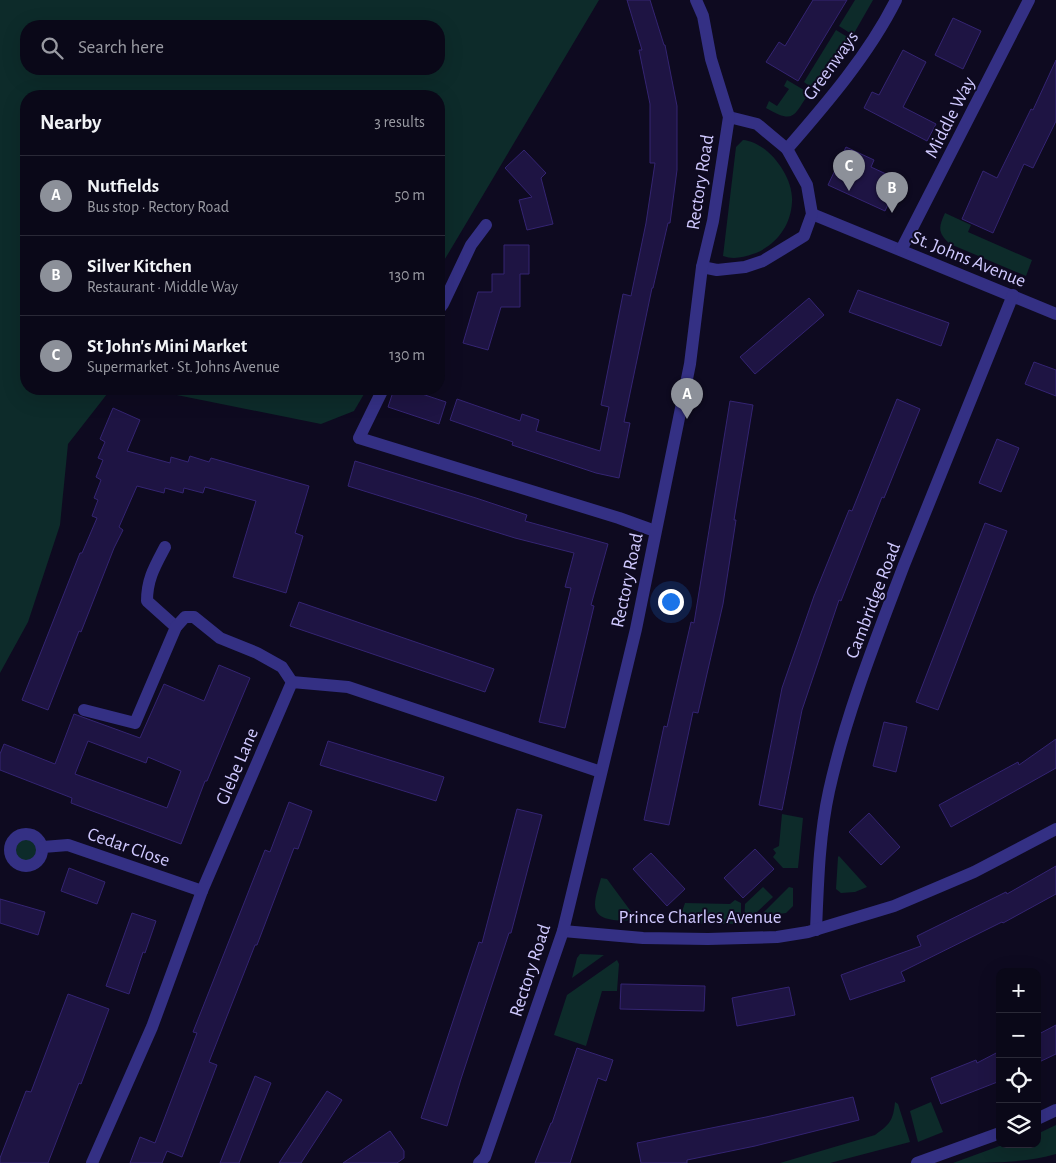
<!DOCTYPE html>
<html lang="en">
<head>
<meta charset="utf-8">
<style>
  :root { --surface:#0a0818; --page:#181625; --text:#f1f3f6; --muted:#999aa2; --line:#2a2937; --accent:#8c9099 }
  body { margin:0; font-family:"Alegreya Sans",sans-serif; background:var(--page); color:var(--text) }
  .controls { position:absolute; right:15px; bottom:15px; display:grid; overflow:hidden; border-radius:10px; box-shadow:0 5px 20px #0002 }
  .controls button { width:45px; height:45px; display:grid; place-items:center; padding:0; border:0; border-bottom:1px solid var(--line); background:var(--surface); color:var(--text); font:25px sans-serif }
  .you { position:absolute; left:670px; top:601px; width:18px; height:18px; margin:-12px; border:4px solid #fff; border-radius:50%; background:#1a73e8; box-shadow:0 0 0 8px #1a73e833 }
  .badge { display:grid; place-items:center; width:32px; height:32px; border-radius:50%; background:var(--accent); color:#fff; font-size:16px; font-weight:700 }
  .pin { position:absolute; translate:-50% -41px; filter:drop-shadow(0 1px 2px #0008) }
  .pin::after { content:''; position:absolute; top:26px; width:18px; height:15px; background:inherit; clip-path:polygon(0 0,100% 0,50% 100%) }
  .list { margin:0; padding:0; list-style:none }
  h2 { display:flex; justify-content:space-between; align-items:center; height:65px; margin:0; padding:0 20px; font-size:21px }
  h2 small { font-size:16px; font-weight:400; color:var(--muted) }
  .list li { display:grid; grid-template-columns:32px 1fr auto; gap:15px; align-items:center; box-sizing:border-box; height:80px; padding:0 20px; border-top:1px solid var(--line) }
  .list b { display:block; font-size:19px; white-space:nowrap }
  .list p { margin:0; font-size:16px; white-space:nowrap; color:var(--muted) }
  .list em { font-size:16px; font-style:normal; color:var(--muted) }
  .icon { flex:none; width:28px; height:28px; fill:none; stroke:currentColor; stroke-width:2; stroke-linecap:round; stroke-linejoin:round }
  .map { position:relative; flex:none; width:1056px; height:1163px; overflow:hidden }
  .search { position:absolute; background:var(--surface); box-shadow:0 5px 20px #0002; left:20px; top:20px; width:425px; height:55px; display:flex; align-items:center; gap:12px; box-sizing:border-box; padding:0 18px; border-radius:20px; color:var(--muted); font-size:19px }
  .panel { position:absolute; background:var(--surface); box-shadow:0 5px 20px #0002; left:20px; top:90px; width:425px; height:305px; border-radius:20px }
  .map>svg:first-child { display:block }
</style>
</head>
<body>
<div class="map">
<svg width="1056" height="1163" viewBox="0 0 1056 1163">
  <rect width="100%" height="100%" fill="#0e0a20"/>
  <g fill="#0d2b2a" fill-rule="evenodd">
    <path d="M0 0H599L439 269V96H26V389H111L68 444 60 525 28 622 0 673ZM26 26H439V69H26Z"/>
    <path d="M855 0H873L853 35 839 26Z"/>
    <path d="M836 30 849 38 838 58 815 90 804 82Z"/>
    <path d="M787 80 809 93C793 117 794 124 766 108L769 101 777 106 789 89 784 86Z"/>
    <path d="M743 140C768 142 794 177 792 202 791 225 777 244 756 253 745 257 734 260 723 256L736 147Z"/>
    <path d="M945 213 971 225 968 232 1032 260 1026 276 950 244C938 233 938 228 945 213Z"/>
    <path d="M147 389H367L354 411 321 424Z"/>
    <path d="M782 814 803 818 798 868H783L773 857 776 853 773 849 779 846Z"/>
    <circle cx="26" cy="850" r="16"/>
    <path d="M839 856 867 887 855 892 841 893 836 889 838 857Z"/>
    <path d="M601 878 607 879 638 921C626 920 595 924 595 905 595 896 599 886 601 878Z"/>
    <path d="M763 887 773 897 744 924 745 904Z"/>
    <path d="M789 887 793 888V906L786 913 764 916 763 913Z"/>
    <path d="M735 900 741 903V924L678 923 685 903 730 904Z"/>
    <path d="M580 954 604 955 572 978 577 958Z"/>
    <path d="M617 960 619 964 617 991H602L586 1046 554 1035 567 995Z"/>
    <path d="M895 1102 898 1104 910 1142 830 1163H780L875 1135C890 1124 893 1121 895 1102Z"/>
    <path d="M931 1102 943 1132 918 1142 910 1111Z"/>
    <path d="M1056 1125V1154C1025 1163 987 1163 953 1163L1005 1144H1037V1134Z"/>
  </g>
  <g fill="#1e1443" stroke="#342472" fill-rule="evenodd">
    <path d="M627 0H650L664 45H665L677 106V170L670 223H668L653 288H652L624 422 630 423 619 478 596 473 512 445 513 442 450 420 457 399 520 421 522 414 539 420 536 431 600 451 609 407 601 405 623 294 631 296 646 223 655 163H650V104L639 50H642Z"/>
    <path d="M813 0H847L798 81 766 62 779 42 785 46Z"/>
    <path d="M953 18 981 31 963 69 935 55Z"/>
    <path d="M903 50 926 62 903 107 936 124 927 141 864 108 872 92 879 95Z"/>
    <path d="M1056 60V121L1033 168 1024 164 993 233 962 219 983 171 997 178 1031 109 1033 110Z"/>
    <path d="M846 147 874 160 871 167 899 180 885 211 828 185Z"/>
    <path d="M524 150 546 173 541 178 553 224 527 230 519 200 532 197 505 168Z"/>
    <path d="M504 245H529V274H520V307H501L488 350 463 343 478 292H492V274H504Z"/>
    <path d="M858 290 949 323 941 346 849 312Z"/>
    <path d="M809 298 824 315 755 374 740 357Z"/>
    <path d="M1034 362 1056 370V396L1025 384Z"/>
    <path d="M394 389H407L446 402 439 424 388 407Z"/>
    <path d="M897 399 920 409 884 498 882 497 841 601 839 600 802 710 782 810 759 805 782 688 814 596 849 510 852 511Z"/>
    <path d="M730 401 753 405 734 520H736L723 604 698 713 693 712 669 825 644 820 664 726 667 727 691 622 694 623Z"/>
    <path d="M113 408 140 420 127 451 170 463 171 457 188 462 190 456 209 462 211 458 309 486 295 533 303 536 286 593 233 577 256 501 205 487 203 493 184 488 183 493 165 488 164 493 137 486 119 527 123 530 114 548 81 632 79 631 48 710 22 700 80 553H82L97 518 92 516 98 500 94 498 101 480 96 477 103 460 98 458 105 442 100 439Z"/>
    <path d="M997 439 1019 448 1001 492 979 483Z"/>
    <path d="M355 461 476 498 527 515 525 521 608 544 591 605 594 606 565 728 539 722 571 588 565 587 574 553 515 538 348 486Z"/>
    <path d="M985 523 1007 531 938 710 916 702Z"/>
    <path d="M299 602 494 669 485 692 290 626Z"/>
    <path d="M219 665 250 678 207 781H205L181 844 71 803 72 798 0 770V754L4 744 55 764 74 714 140 738 164 684 204 701ZM88 741 146 763 148 757 181 771 167 808 75 774Z"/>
    <path d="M884 722 907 727 896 772 873 766Z"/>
    <path d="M1056 739V768L951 827 939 805 1018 762 1019 765Z"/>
    <path d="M328 741 444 777 436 801 320 765Z"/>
    <path d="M289 802 312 811 298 849 294 848 257 945H255L209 1062 217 1065 182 1157 167 1151 162 1163H130L140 1137 155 1143 197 1033 193 1032 265 850 270 852Z"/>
    <path d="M517 809 542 815 511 933H509L461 1079 447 1126 421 1118 479 942 482 943Z"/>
    <path d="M869 813 900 847 881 865 849 832Z"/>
    <path d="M755 849 774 869 743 898 724 878Z"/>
    <path d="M651 853 685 889 667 906 633 869Z"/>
    <path d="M1056 866V894L1003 923 1002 922 901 972 905 981 850 1000 841 975 921 946 917 936 1006 892 1007 894Z"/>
    <path d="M69 868 105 882 97 904 61 891Z"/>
    <path d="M0 899 45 912 38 935 0 923Z"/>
    <path d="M132 913 156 921 145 953 143 952 129 994 106 986Z"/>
    <path d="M621 984 705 986 704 1011 620 1009Z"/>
    <path d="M789 987 795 1015 737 1026 732 998Z"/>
    <path d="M68 994 109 1009 81 1084 79 1083 48 1163H0V1158L26 1091 31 1092Z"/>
    <path d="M1056 1025V1054L1037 1063V1035Z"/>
    <path d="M577 1048 613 1060 606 1081 598 1078 570 1163H535L551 1123H552Z"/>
    <path d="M1000 1051V1081L941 1104 931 1078 976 1060 977 1063Z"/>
    <path d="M255 1076 271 1083 239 1163H220Z"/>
    <path d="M327 1091 342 1100 301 1163H279Z"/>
    <path d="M853 1097 859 1120 755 1146 687 1160V1163H641L637 1143 766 1117Z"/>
    <path d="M390 1131 404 1151V1158L397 1163H343Z"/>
  </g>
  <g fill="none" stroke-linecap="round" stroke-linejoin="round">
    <g stroke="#343084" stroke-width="12">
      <path d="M787 149C827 103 869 54 896 0"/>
      <path d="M812 214 1056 314"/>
      <path d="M901 250 1029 0"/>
      <path d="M702 267 717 270 745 267 763 261 804 236 812 214 807 185 787 149 757 124 729 117"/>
      <path d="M439 309 443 304 471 245 486 225"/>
      <path d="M383 389 359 438 619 518 655 531"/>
      <path d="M165 547C155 566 147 579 147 601L176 627"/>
      <path d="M84 710 135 723 176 627 185 617H194L220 638 257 653 282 667 292 682"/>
      <circle cx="26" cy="850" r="16"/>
      <path d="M43 847 68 845 202 891"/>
      <path d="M816 930C818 883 819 837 829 791 846 714 876 639 904 565 940 475 976 385 1013 295"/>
      <path d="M563 931 643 938 708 939 777 937 808 932 894 906 974 872 1056 829"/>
      <path d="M1037 1119 1056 1110"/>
      <path d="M92 1163 152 1027 202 891 292 682 348 687 601 772"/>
      <path d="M479 1163 485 1157 563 931 636 629 690 364 702 267 713 221 729 117 711 59 703 16 696 0"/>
      <path d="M917 1163 1000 1133"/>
    </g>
  </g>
  <g text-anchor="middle" stroke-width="4" stroke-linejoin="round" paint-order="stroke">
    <g font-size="19" fill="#d0c9ff" stroke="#0e0a20">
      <text transform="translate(830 65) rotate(-54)" y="7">Greenways</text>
      <text transform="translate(949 117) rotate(-63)" y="7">Middle Way</text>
      <text transform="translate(699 182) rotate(-81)" y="7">Rectory Road</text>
      <text transform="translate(969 258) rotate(22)" y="7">St. Johns Avenue</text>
      <text transform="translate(626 580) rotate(-78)" y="7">Rectory Road</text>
      <text transform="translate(872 600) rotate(-69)" y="7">Cambridge Road</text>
      <text transform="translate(236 766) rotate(-67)" y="7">Glebe Lane</text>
      <text transform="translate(129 846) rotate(19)" y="7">Cedar Close</text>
      <text x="700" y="923">Prince Charles Avenue</text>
      <text transform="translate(529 970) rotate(-72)" y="7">Rectory Road</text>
    </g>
  </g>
</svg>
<div class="controls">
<button>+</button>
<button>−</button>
<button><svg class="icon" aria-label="locate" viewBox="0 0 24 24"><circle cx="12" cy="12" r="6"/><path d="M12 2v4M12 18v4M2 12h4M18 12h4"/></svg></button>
<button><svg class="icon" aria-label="layers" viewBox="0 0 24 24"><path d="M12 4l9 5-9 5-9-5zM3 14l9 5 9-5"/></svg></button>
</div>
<div class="you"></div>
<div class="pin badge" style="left:687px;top:419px">A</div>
<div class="pin badge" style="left:892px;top:213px">B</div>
<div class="pin badge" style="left:849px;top:191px">C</div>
<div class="search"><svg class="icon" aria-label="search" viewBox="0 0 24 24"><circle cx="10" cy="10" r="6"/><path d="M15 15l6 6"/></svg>Search here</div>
<section class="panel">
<h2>Nearby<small>3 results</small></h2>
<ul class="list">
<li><span class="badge">A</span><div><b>Nutfields</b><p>Bus stop · Rectory Road</p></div><em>50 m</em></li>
<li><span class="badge">B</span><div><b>Silver Kitchen</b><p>Restaurant · Middle Way</p></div><em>130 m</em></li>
<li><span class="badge">C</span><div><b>St John's Mini Market</b><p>Supermarket · St. Johns Avenue</p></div><em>130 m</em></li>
</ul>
</section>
</div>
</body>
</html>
